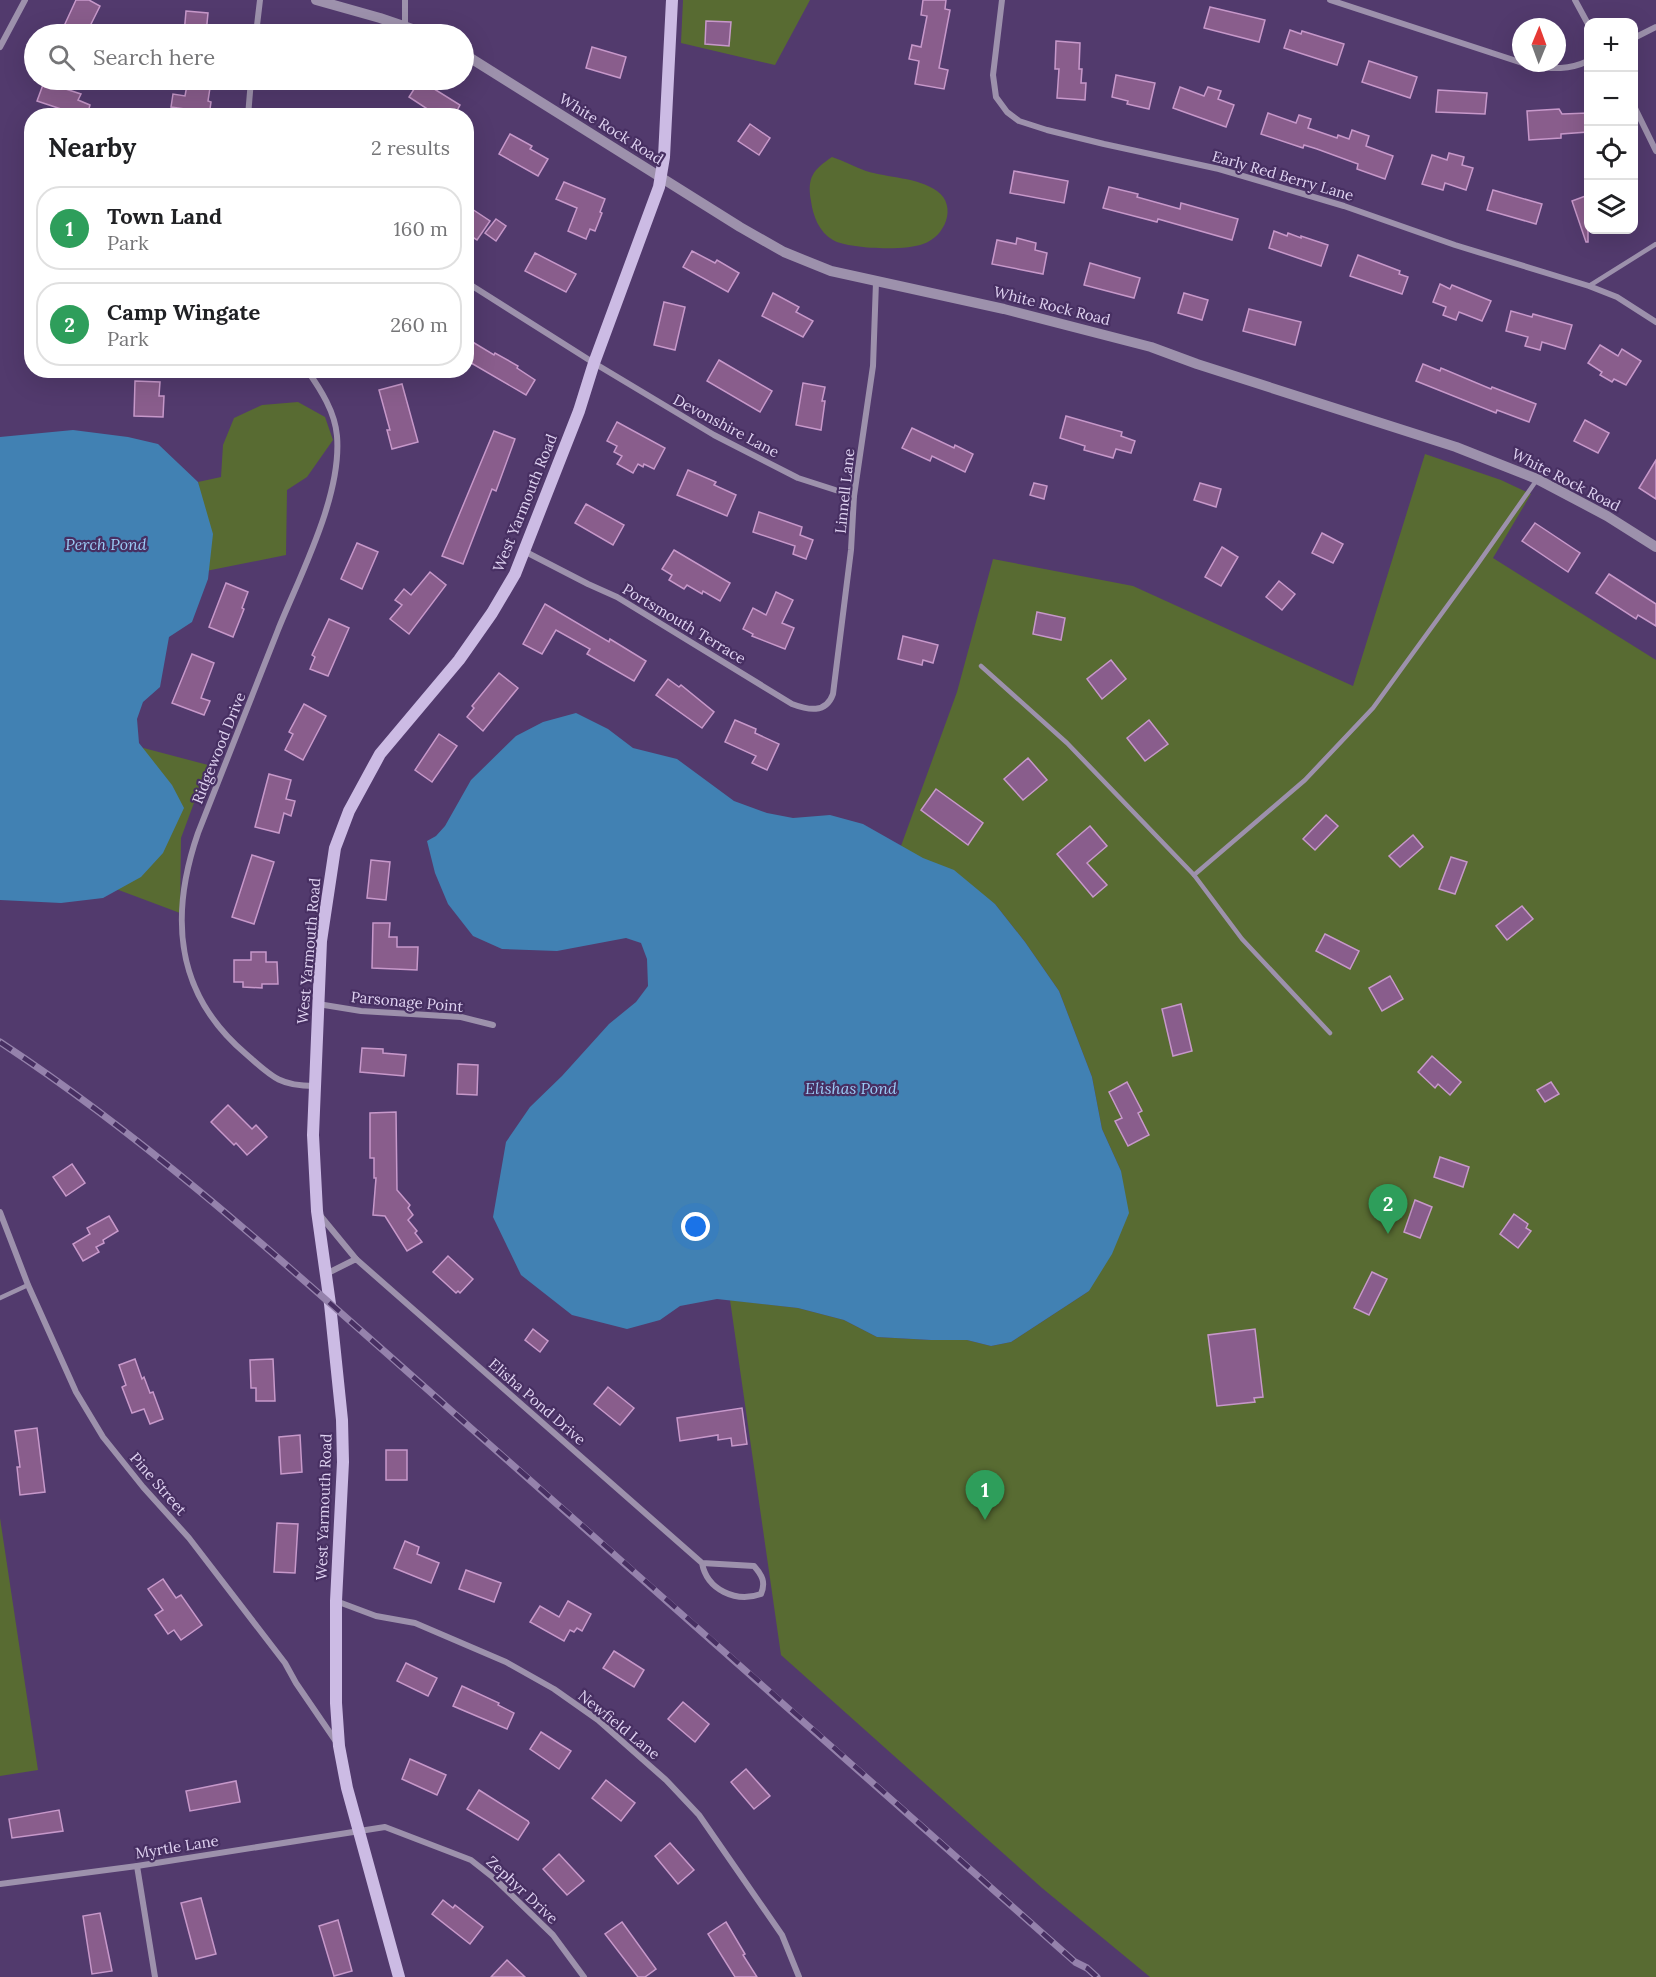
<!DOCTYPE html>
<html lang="en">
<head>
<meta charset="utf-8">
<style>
  :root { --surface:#fff; --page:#f6f6f6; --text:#202124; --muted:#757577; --line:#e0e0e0; --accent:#596d28 }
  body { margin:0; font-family:Lora,serif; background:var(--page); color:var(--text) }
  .controls { position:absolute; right:18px; top:18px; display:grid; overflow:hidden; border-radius:12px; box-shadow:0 6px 24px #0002 }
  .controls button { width:54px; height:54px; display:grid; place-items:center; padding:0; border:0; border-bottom:2px solid var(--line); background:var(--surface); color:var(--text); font:30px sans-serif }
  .compass { position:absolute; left:1512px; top:18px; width:54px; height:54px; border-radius:50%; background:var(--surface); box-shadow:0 6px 24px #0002; rotate:1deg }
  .you { position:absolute; left:696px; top:1227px; width:21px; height:21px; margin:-15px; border:4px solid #fff; border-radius:50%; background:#1a73e8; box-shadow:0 0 0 9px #1a73e833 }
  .badge { display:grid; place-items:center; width:39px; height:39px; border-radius:50%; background:var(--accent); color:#fff; font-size:20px; font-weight:700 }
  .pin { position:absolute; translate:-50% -50px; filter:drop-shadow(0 2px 3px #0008) }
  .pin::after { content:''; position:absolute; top:32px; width:21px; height:18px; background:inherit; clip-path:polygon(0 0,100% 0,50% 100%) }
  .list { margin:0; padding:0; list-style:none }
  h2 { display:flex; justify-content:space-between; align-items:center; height:78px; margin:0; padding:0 24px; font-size:26px }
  h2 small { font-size:20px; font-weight:400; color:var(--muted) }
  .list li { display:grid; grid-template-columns:39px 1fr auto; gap:18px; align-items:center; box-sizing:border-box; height:84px; margin:0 12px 12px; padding:0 12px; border:2px solid var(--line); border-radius:24px }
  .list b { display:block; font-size:22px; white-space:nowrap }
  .list p { margin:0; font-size:20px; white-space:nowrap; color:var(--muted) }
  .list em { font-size:20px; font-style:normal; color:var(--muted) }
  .icon { flex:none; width:33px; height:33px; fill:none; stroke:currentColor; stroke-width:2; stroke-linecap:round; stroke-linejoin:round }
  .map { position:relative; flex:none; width:1656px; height:1977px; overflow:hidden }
  .search { position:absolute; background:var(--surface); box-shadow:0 6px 24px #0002; left:24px; top:24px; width:450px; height:66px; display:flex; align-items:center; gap:15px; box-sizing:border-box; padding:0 21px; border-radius:33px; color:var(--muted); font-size:22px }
  .panel { position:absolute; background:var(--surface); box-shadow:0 6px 24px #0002; left:24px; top:108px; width:450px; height:270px; border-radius:24px }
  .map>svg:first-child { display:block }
</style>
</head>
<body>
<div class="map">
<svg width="1656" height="1977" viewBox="0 0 1656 1977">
  <rect width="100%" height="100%" fill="#523a6d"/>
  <g fill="#586b32">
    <path d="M683 0H810L775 65 681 43Z"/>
    <path d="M832 157C844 161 855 167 866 171 888 178 917 177 937 191 958 206 945 237 923 244 906 251 848 249 833 240 819 232 813 216 811 201 807 177 813 170 832 157Z"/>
    <path d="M298 402 325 417 333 440 307 477 287 490 286 555 161 580 199 485 198 482 221 477 223 445 234 418 262 405Z"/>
    <path d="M1425 454 1501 480 1531 494 1493 558 1656 660V1977H1150L1042 1888 781 1655 730 1300 798 1308 844 1320 877 1337 931 1340H967L991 1346 1011 1342 1089 1291 1121 1171 1102 1129 1092 1077 1059 991 1025 942 995 904 901 846 957 692 993 559 1133 586 1353 686Z"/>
    <path d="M136 746 208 765 181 838 180 913 76 874Z"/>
    <path d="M0 1518 38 1770 0 1776Z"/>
  </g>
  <g fill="#4181b3">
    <path d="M73 430 128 437 158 444 198 482 213 534 208 579 192 622 169 637 160 687 143 702 137 719 139 743 172 785 184 808 163 853 141 877 103 898 61 903 0 900V437Z"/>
    <path d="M576 713 608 729 633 748 677 759 734 801 767 813 793 818 830 815 863 824 923 858 954 870 995 904 1025 942 1059 991 1092 1077 1102 1129 1121 1171 1129 1213 1112 1254 1089 1291 1011 1342 991 1346 967 1340H931L877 1337 844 1320 798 1308 717 1299 680 1306 660 1320 627 1329 572 1315 521 1275 493 1217 506 1142 530 1107 562 1076 609 1024 636 1002 648 986 647 959 641 943 626 938 557 951 502 949 473 936 448 904 435 873 427 841 436 836 445 826 471 780 516 736 543 722Z"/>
  </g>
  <g fill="#895d8c" stroke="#c798ca" stroke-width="1.5">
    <path d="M76 0H89L100 6 86 34H68L71 29 64 26Z"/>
    <path d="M923 0H946L945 9 950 10 939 68 948 70 944 89 915 84 919 61 909 59 912 45 921 47 927 16 921 15Z"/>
    <path d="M1210 7 1265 20 1259 42 1204 28Z"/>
    <path d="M186 11 208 13 206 34H184Z"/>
    <path d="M706 21 731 22 729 46 705 44Z"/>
    <path d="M1290 30 1301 34 1302 31 1344 44 1337 65 1284 48Z"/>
    <path d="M1056 41 1080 43 1079 69H1082L1081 83H1086L1085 100 1057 98 1059 69H1055Z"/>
    <path d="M592 47 626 57 620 78 586 68Z"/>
    <path d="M1369 61 1417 77 1410 98 1362 82Z"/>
    <path d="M1116 75 1155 83 1149 109 1127 104 1128 101 1112 97Z"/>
    <path d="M44 82 81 94 78 100 90 105 87 116H68L70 112 37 101Z"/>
    <path d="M423 82 460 105 454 116H438L409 97 416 86 420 88Z"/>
    <path d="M187 85 210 88 208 101 211 102 209 116H183L184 109 171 107 173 94 185 96Z"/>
    <path d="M1180 87 1204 96 1208 87 1221 91 1218 99 1234 105 1226 127 1173 108Z"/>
    <path d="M1438 90 1487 93 1485 114 1436 112Z"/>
    <path d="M1559 109 1562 114 1588 113V132L1561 134V138L1529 140 1527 111Z"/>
    <path d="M1268 113 1296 123 1299 115 1311 119 1308 128 1337 138 1338 135 1349 139 1352 130 1369 136 1366 146 1393 156 1385 179 1357 169 1358 164 1317 149 1304 145 1303 148 1261 134Z"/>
    <path d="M750 124 770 138 759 155 738 141Z"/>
    <path d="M510 134 532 146 530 149 548 159 538 176 499 154Z"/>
    <path d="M1449 153 1464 157 1462 165 1473 168 1466 190 1445 183 1443 190 1422 184 1432 155 1447 160Z"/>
    <path d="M1014 171 1068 181 1064 203 1010 193Z"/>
    <path d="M564 182 605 199 600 212 602 213 595 231 590 229 586 239 568 231 577 208 556 199Z"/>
    <path d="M1109 187 1138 194 1137 197 1180 209 1181 203 1238 219 1232 240 1158 219 1157 222 1103 208Z"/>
    <path d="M1493 190 1542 204 1536 224 1487 210Z"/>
    <path d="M1588 195V242H1586L1572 201Z"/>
    <path d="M466 205 490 221 477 240 466 233Z"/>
    <path d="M496 219 506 226 496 241 485 233Z"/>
    <path d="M1274 231 1287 236 1288 233 1301 238V236L1328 245 1321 266 1269 248Z"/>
    <path d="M1017 238 1036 243 1035 250 1047 253 1043 274 992 264 997 240 1016 244Z"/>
    <path d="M692 251 715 263 717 260 739 273 728 292 683 267Z"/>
    <path d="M535 253 576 274 566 292 525 271Z"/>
    <path d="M1358 255 1400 271 1399 274 1408 277 1402 294 1350 276Z"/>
    <path d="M1090 263 1140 278 1134 298 1084 285Z"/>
    <path d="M1440 284 1450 289 1452 285 1491 301 1482 321 1459 312 1456 320 1443 315 1446 307 1433 302Z"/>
    <path d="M773 293 799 307 796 312 813 321 803 337 762 316Z"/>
    <path d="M1184 293 1208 300 1202 320 1178 313Z"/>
    <path d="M664 302 685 307 675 350 654 345Z"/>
    <path d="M1249 309 1301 322 1295 345 1243 331Z"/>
    <path d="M1511 311 1532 317 1533 314 1572 325 1565 349 1542 342 1540 350 1525 346 1528 337 1506 331Z"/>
    <path d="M466 338 494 355 495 353 518 366 517 368 535 380 526 395 466 360Z"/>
    <path d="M1600 345 1618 356 1622 349 1641 361 1626 385 1614 379 1612 382 1600 375 1602 372 1588 363Z"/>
    <path d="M719 360 772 391 760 412 707 381Z"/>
    <path d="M1423 364 1440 371 1441 368 1491 389 1492 387 1536 404 1529 422 1497 410 1496 413 1416 381Z"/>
    <path d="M135 381 160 382 159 396H164L163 417 134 416Z"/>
    <path d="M803 383 825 387 822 401H825L821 430 796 425Z"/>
    <path d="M402 384 418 442 392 449 387 430H390L379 390Z"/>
    <path d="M1066 416 1122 432 1121 436 1135 441 1131 453 1116 449 1113 458 1084 450 1085 446 1060 438Z"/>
    <path d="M1585 420 1609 433 1598 453 1574 441Z"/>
    <path d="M617 422 665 448 654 469 644 464 643 467 638 464 633 473 617 464 622 456 614 452 617 446 607 441Z"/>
    <path d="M912 428 954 448 955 445 973 454 965 472 932 456 930 461 902 448Z"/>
    <path d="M494 431 515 439 496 491 492 489 463 564 442 556Z"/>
    <path d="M1656 460V499L1639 488Z"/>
    <path d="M688 470 716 482 714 485 736 495 727 516 677 495Z"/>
    <path d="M1034 483 1047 486 1044 499 1030 495Z"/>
    <path d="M1200 483 1221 489 1216 507 1194 500Z"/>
    <path d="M586 504 624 525 613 545 575 523Z"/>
    <path d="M759 512 802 527 800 535 813 540 806 559 793 554 795 546 753 532Z"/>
    <path d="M1535 523 1580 553 1568 572 1522 541Z"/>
    <path d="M1322 533 1343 544 1333 563 1312 553Z"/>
    <path d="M357 543 378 552 362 589 341 579Z"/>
    <path d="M1222 547 1238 557 1221 586 1205 577Z"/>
    <path d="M674 550 730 583 720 601 703 591 702 594 687 585 684 589 669 580 672 575 662 569Z"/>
    <path d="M430 572 446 585 409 634 390 619 402 605 395 600 404 589 411 595Z"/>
    <path d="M1609 574 1656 604V626L1638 615 1636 619 1596 593Z"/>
    <path d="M1279 581 1295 594 1282 610 1266 597Z"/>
    <path d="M226 583 248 592 242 608 244 609 233 637 209 627Z"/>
    <path d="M776 592 793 600 782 623 794 628 785 649 752 636 753 634 743 629 753 608 766 615Z"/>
    <path d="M545 604 609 642 610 639 646 661 634 681 587 654 590 649 556 630 542 654 523 644Z"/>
    <path d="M1037 612 1065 618 1061 640 1033 634Z"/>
    <path d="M329 619 349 628 328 676 310 669 315 657 312 655Z"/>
    <path d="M903 636 938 645 933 663 923 660 922 665 898 659Z"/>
    <path d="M192 654 214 663 201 698 210 701 204 715 172 703Z"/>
    <path d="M1111 660 1126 679 1102 699 1087 679Z"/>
    <path d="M499 673 518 688 483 731 467 717 474 708 472 706Z"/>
    <path d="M668 679 679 687 681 685 714 712 702 728 656 695Z"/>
    <path d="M304 704 326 716 303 760 285 750 293 734 289 732Z"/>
    <path d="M735 720 756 729 755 733 779 744 767 770 752 763 756 756 725 742Z"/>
    <path d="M1149 720 1168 744 1145 761 1127 738Z"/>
    <path d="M439 734 457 746 432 782 415 770Z"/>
    <path d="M1028 758 1047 780 1023 800 1004 779Z"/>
    <path d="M269 774 291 780 286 799 295 801 291 816 284 813 279 833 255 827Z"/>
    <path d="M936 789 983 823 968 845 921 810Z"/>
    <path d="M1326 815 1338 826 1315 850 1303 839Z"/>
    <path d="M1090 826 1107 846 1087 863 1107 885 1093 897 1057 854Z"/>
    <path d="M1413 835 1423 847 1400 867 1389 856Z"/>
    <path d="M252 855 274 862 254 924 232 917Z"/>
    <path d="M1451 857 1467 862 1455 894 1439 889Z"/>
    <path d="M371 860 390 862 386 900 367 898Z"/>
    <path d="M1522 906 1533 919 1507 940 1496 926Z"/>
    <path d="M373 923H390L389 937H397V947H418L417 970 372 968Z"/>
    <path d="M1325 934 1359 951 1350 969 1316 951Z"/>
    <path d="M251 952H266V962H277L278 984H262V988L243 987V982H234V960H251Z"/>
    <path d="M1390 976 1403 999 1382 1011 1369 988Z"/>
    <path d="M1181 1004 1192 1051 1173 1056 1162 1009Z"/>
    <path d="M362 1048 383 1049V1053L406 1055 404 1076 360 1072Z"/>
    <path d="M1432 1056 1461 1082 1450 1095 1438 1084 1435 1088 1418 1072Z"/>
    <path d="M458 1064 478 1065 477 1095 457 1094Z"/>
    <path d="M1127 1082 1142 1111 1138 1113 1149 1135 1128 1146 1115 1121 1122 1118 1109 1092Z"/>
    <path d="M1551 1082 1559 1094 1545 1102 1537 1090Z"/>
    <path d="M228 1105 252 1129 256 1125 267 1137 247 1155 236 1143 234 1145 211 1122Z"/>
    <path d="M396 1112 397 1190 410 1205 408 1208 413 1215 408 1220 417 1231 415 1233 422 1242 407 1251 385 1216 373 1215 376 1178H374V1158H370V1113Z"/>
    <path d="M1440 1157 1469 1167 1463 1187 1434 1177Z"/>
    <path d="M72 1164 85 1183 66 1196 53 1177Z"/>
    <path d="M1415 1200 1432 1207 1420 1238 1404 1232Z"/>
    <path d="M1514 1214 1528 1224 1526 1228 1531 1231 1518 1248 1500 1234Z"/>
    <path d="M109 1216 118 1231 103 1240 104 1243 96 1247 99 1252 83 1261 73 1244 90 1234 87 1228Z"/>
    <path d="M448 1256 473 1279 460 1293 458 1291 456 1293 433 1272Z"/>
    <path d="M1372 1272 1387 1279 1369 1315 1354 1308Z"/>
    <path d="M533 1329 548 1341 540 1352 525 1340Z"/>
    <path d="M1255 1329 1263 1397 1254 1398 1255 1402 1217 1406 1208 1335Z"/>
    <path d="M135 1359 142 1379 144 1377 150 1393 153 1392 163 1419 150 1424 144 1409 132 1413 122 1387 126 1385 119 1365Z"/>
    <path d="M273 1359 275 1401H256V1388H251L250 1360Z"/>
    <path d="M608 1387 634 1408 620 1425 594 1404Z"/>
    <path d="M742 1408 747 1444 732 1446 731 1438 718 1440V1435L680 1441 677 1418Z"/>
    <path d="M37 1428 45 1492 20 1495 17 1467H20L15 1431Z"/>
    <path d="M300 1435 302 1472 281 1474 279 1437Z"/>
    <rect x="386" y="1450" width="21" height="30"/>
    <path d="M277 1523 298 1524 295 1573 274 1572Z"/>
    <path d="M405 1541 419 1547 417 1554 439 1563 431 1583 394 1568Z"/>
    <path d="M466 1570 501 1583 494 1602 459 1589Z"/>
    <path d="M163 1579 176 1598 181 1595 202 1625 181 1640 174 1630 168 1634 155 1615 163 1610 148 1589Z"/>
    <path d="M568 1601 591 1614 582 1631 577 1628 574 1632 570 1630 564 1641 530 1622 540 1606 559 1617Z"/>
    <path d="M614 1651 644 1670 634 1687 603 1668Z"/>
    <path d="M406 1663 437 1678 428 1696 397 1681Z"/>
    <path d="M462 1686 499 1703 498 1705 514 1713 507 1729 453 1706Z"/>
    <path d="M683 1702 709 1724 695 1742 668 1719Z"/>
    <path d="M541 1732 571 1751 559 1769 530 1749Z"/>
    <path d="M410 1759 446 1775 437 1795 402 1779Z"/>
    <path d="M746 1769 770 1796 754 1809 731 1782Z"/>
    <path d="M606 1780 635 1803 621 1821 592 1798Z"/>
    <path d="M236 1781 240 1802 190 1811 186 1791Z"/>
    <path d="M479 1790 528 1821 529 1823 518 1840 467 1809Z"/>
    <path d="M59 1810 63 1831 12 1838 9 1819Z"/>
    <path d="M670 1843 694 1870 678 1884 655 1856Z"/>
    <path d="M559 1854 584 1881 567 1895 543 1869Z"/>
    <path d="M201 1898 216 1954 196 1959 181 1903Z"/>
    <path d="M443 1900 453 1908 455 1905 483 1927 470 1944 432 1914Z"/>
    <path d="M100 1913 112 1971 92 1974 83 1916Z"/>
    <path d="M338 1920 352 1971 334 1976 319 1926Z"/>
    <path d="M622 1922 656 1969 645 1977H638L605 1934Z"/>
    <path d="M726 1922 745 1954 743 1955 757 1977H735L708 1934Z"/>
    <path d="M507 1960 525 1977H491Z"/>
  </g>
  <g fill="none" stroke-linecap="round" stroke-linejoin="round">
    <g stroke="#9d91ac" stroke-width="4.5">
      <path d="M1589 286 1656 244"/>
      <path d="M981 666 1067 743 1194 875 1242 939 1330 1033"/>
      <path d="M1194 875 1305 780 1373 708 1477 565 1536 481"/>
      <path d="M0 1298 28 1285"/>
    </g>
    <g stroke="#9d91ac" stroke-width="6">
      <path d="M405 0V26"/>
      <path d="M1002 0 993 75 996 97 1007 112 1019 121 1047 130 1104 144 1219 169 1344 206 1455 245 1589 286 1617 297 1656 322"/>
      <path d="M1330 0 1532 66C1553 69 1569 70 1588 61"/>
      <path d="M1575 0 1588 24"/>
      <path d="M256 34 260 0"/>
      <path d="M1634 38 1656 27"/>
      <path d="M0 47 25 0"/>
      <path d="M1634 106 1656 151"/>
      <path d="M248 116 251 80"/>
      <path d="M466 282 594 363 714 435 798 478 854 496"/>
      <path d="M307 370C321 390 335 412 337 436 342 496 300 575 278 630 251 698 224 766 198 833 169 917 175 994 246 1054 271 1076 279 1086 314 1086"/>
      <path d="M524 551 588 584 617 597 792 704C808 710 826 714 833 694L851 550 854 496 873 366 876 282"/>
      <path d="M318 1004 361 1011 461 1017 493 1025"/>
      <path d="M0 1212 28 1285 76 1392 103 1437 143 1487 189 1538 285 1663 296 1683 337 1743"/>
      <path d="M319 1214 356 1259"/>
      <path d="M326 1274 356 1259 702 1563 754 1566C762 1575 766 1582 761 1594 736 1603 707 1590 702 1563"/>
      <path d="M336 1601 376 1616 415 1623 506 1662 554 1689 598 1720 666 1780 699 1815 782 1935 799 1977"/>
      <path d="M137 1866 155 1977"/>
      <path d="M0 1884 137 1866 385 1827 471 1860 495 1879 553 1935 584 1977"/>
    </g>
    <g stroke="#9d91ac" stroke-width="10">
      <path d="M316 0 380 18 427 34"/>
      <path d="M464 54 740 227 784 252 831 271 1004 309 1151 347 1197 364 1456 447 1537 479 1607 516 1656 547"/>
    </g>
    <path stroke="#ccbbe4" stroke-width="12" d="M399 1977 347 1788 339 1746 336 1703V1601L343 1462 342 1420 330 1304 317 1211 313 1135 321 941 335 848 349 811 380 754 459 660 492 613 515 574 579 411 594 363 659 187 664 157 672 0"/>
    <g stroke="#9582ac" stroke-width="7">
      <path id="rail" d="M0 1042C161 1148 302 1279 446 1406 657 1590 866 1776 1075 1962L1087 1968 1097 1977"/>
    </g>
    <use href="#rail" stroke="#472f62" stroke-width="4.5" stroke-dasharray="14" stroke-linecap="butt"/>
  </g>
  <g text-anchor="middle" stroke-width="4.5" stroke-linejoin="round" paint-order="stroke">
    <g font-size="15" fill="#e0d3f2" stroke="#472f62">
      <text transform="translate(611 129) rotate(32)" y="5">White Rock Road</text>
      <text transform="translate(1283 176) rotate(16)" y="5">Early Red Berry Lane</text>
      <text transform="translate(1052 306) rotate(14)" y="5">White Rock Road</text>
      <text transform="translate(726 426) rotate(28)" y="5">Devonshire Lane</text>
      <text transform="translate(1566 480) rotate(27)" y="5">White Rock Road</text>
      <text transform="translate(845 491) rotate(-84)" y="5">Linnell Lane</text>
      <text transform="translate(525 503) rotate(-68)" y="5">West Yarmouth Road</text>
      <text transform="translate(684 624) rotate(31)" y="5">Portsmouth Terrace</text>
      <text transform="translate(219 748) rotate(-68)" y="5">Ridgewood Drive</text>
      <text transform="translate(309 951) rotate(-85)" y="5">West Yarmouth Road</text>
      <text transform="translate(407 1002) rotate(5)" y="5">Parsonage Point</text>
      <text transform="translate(537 1402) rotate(41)" y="5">Elisha Pond Drive</text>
      <text transform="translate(158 1484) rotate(49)" y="5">Pine Street</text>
      <text transform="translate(324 1507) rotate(-88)" y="5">West Yarmouth Road</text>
      <text transform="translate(619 1725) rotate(39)" y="5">Newfield Lane</text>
      <text transform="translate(177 1847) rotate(-9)" y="5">Myrtle Lane</text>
      <text transform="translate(522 1890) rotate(43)" y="5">Zephyr Drive</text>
    </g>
    <g font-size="16" font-style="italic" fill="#9bccf6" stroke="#472f62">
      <text x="106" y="550">Perch Pond</text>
      <text x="851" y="1094">Elishas Pond</text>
    </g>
  </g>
</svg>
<div class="controls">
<button>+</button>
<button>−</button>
<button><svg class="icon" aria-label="locate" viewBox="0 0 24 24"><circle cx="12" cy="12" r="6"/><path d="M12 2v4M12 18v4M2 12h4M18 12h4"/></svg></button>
<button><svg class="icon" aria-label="layers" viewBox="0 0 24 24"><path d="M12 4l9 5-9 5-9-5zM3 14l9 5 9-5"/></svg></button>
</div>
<svg class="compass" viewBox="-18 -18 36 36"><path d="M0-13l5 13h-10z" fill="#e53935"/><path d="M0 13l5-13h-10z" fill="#757577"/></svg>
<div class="you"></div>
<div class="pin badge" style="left:985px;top:1520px;background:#2e9e5b">1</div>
<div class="pin badge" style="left:1388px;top:1234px;background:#2e9e5b">2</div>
<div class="search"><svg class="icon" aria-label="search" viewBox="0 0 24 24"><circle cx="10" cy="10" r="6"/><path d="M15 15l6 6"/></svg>Search here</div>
<section class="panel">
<h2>Nearby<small>2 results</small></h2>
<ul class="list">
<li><span class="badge" style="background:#2e9e5b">1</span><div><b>Town Land</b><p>Park</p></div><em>160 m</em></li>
<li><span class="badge" style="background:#2e9e5b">2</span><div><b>Camp Wingate</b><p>Park</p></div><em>260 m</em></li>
</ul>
</section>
</div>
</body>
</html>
